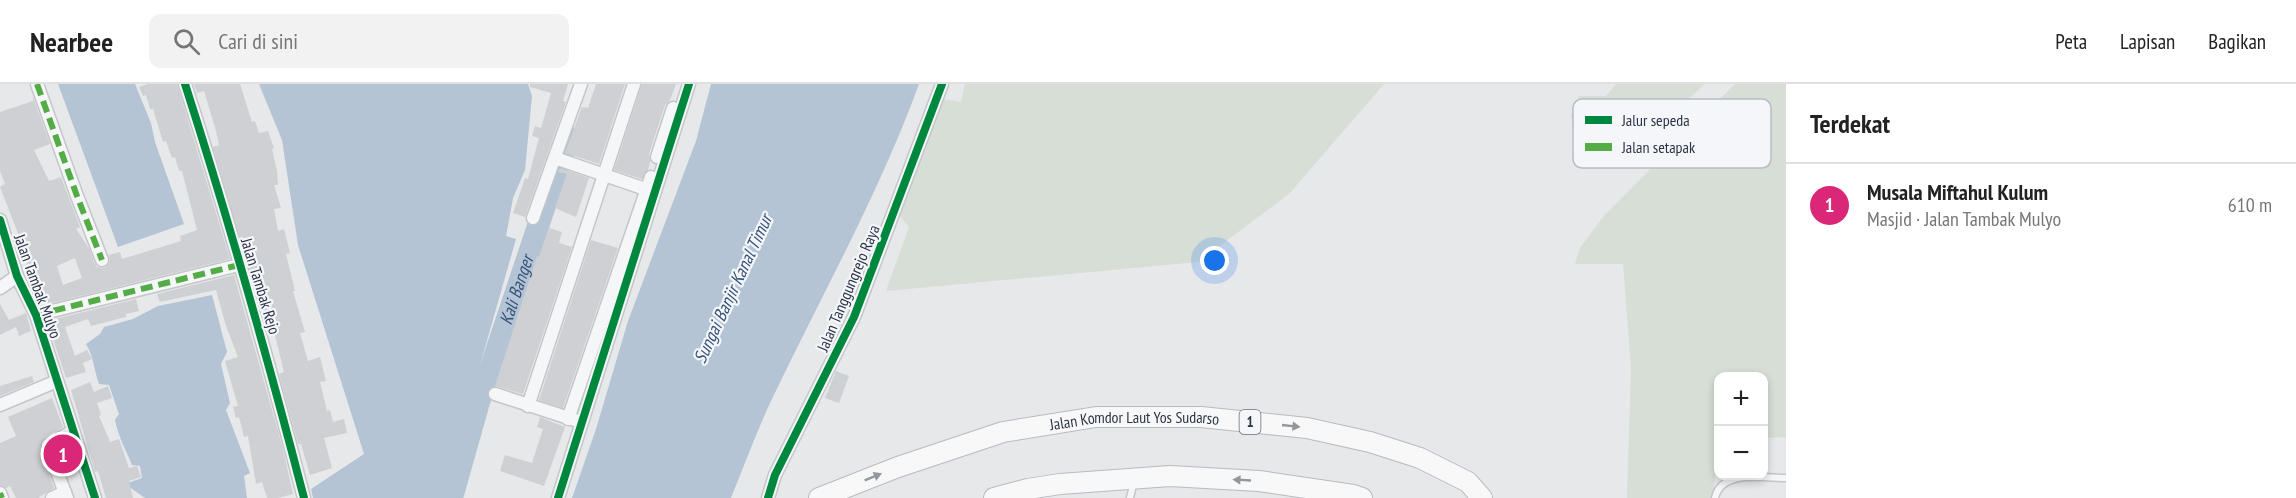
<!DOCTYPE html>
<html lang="id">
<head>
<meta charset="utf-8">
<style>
  :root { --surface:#fff; --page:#f2f2f2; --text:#222; --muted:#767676; --line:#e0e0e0; --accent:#db2777 }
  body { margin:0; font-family:"PT Sans Narrow",sans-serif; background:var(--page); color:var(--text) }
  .controls { position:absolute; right:18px; bottom:18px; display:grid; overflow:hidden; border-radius:12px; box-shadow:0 3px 9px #0003 }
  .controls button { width:54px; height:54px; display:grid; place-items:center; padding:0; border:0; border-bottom:2px solid var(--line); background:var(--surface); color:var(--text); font:30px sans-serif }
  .you { position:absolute; left:1215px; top:177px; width:21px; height:21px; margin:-15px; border:4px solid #fff; border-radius:50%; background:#1a73e8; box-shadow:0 0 0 9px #1a73e833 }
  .badge { display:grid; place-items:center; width:39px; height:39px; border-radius:50%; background:var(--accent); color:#fff; font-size:20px; font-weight:700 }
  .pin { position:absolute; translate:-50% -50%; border:3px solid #fff; box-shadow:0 2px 6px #0006 }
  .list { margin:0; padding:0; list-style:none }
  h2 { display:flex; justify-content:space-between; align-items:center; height:78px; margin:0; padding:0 24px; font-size:26px }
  h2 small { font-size:20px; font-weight:400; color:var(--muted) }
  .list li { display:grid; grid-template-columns:39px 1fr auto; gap:18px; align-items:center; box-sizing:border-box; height:84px; padding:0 24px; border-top:2px solid var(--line) }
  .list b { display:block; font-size:22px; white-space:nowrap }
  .list p { margin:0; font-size:20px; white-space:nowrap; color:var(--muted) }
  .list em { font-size:20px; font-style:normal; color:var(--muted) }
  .icon { flex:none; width:33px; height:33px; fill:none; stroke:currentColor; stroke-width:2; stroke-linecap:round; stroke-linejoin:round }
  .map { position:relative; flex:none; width:1786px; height:414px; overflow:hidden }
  header { display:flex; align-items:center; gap:36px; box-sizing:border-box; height:84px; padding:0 30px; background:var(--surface); border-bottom:2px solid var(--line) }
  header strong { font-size:28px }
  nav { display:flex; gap:33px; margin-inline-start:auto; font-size:21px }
  .search { width:420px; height:54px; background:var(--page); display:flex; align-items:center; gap:15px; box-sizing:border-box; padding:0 21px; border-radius:12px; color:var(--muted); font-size:22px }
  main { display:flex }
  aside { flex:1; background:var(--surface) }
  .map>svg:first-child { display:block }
</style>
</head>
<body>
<header>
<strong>Nearbee</strong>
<div class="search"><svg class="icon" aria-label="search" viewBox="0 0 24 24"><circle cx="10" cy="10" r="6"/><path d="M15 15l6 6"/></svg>Cari di sini</div>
<nav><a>Peta</a><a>Lapisan</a><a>Bagikan</a></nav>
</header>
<main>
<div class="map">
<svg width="1786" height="414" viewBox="0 0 1786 414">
  <rect width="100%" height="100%" fill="#e6e8ea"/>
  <g fill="#d6ded6">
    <path d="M965 0H1384L1289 110 1198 178 886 207 909 143 898 130 943 15 961 18Z"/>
    <path d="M1616 0H1704L1631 73 1622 55 1578 62 1571 32 1579 12H1606Z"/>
    <path d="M1735 0H1786V353L1764 354V292H1718V365L1713 414H1627L1631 283 1623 180H1575L1580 164 1603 133Z"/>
  </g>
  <g fill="#b4c4d5">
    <path d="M58 0H135L151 39 155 58 184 140 118 163Z"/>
    <path d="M259 0H528L532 12 525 86 513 114 506 152 516 155 442 414H313L311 405 364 370 298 161 282 56Z"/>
    <path d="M711 0H919C879 110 821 212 771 317 756 349 744 382 731 414H572L596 345 628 237 696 57Z"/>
    <path d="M212 211 227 268 221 280 230 319 226 326 250 389 244 392 247 414H145L125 400 142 394 140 382 132 381C126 366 118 352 115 336L119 330 109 301 99 300C94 286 94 273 86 260L100 250 104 243 133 235 158 222Z"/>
  </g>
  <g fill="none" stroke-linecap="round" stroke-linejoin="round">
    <path stroke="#b4c4d5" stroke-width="22" id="s1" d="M452 414 479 318 568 53"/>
  </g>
  <g fill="#ced0d3" fill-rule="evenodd">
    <path d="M148 0H177L230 175 48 220 45 211 37 214 25 185 29 183 16 159 21 157 0 103 5 100 0 87V28L33 17V13L50 60 34 66 49 97 61 93 80 143 76 145 89 164 95 180 97 183 104 184 110 178 109 171 120 168 122 175 181 157 180 152 197 146 182 87H179L175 73 172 74 166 57 163 58 153 25H150L146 11 143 12 139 3ZM75 174 82 194 63 201 57 182Z"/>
    <path d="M194 0H240L252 38 255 37 259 49 268 47 274 64 272 65 277 87 278 101H274L281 124 274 125 278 147 284 145 290 169 286 170 295 207H293L305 248 300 249 308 277 320 273 326 297 320 298 327 327 330 326 333 338 344 335 347 349 324 354 332 384 310 391 301 360H298L279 290 284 288 273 243 267 245 213 63 219 61 216 47 204 7 197 9Z"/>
    <path d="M530 0H568L563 17 566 18 525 133 513 129 525 94 528 95 539 54 532 52 535 42 541 44 551 9 530 3Z"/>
    <path d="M596 0H625L599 80 565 69 582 23 588 24Z"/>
    <path d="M642 0H676L670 16 665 21 649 70 650 78 648 86 642 95 614 86Z"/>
    <path d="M560 84 589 94 576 133 555 124 567 90 558 88Z"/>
    <path d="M549 144 562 148 559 159 572 163 523 310 495 302 537 172 539 173Z"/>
    <path d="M591 156 618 164 563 324 539 316Z"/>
    <path d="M234 191 283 365 293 410 278 414H267L262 398 256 400 248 352 244 353 239 333 236 334 233 323 238 322 225 277 238 273 226 242 216 206 160 218 157 210Z"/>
    <path d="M136 215 139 227 126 230V233L91 242 88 235 65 243 75 272 87 266 92 275 83 279 86 288 66 294 47 237Z"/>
    <path d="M0 220 9 236 26 229 31 247 19 252 16 243 0 251Z"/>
    <path d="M836 287 849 292 839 319 825 314Z"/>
    <path d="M32 292 34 298 0 312V302Z"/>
    <path d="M90 298 94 308 108 302 112 314 97 319 101 331 99 332 110 358 119 355 129 384 137 382 141 393 129 397 133 414H106L98 387 95 388 71 306Z"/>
    <path d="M52 314 63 343 44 354 40 364 54 404 38 414H16L10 402 6 404 0 401V359L16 352 8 333Z"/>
    <path d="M540 333 565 343 544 402 500 387 505 371 532 379 543 345 537 343Z"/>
    <path d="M69 359 76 381 65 385 57 365Z"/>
  </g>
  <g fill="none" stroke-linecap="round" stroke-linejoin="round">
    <g stroke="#c4c6c8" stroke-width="9">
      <g id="service">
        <path d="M1130 414 1134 397"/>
        <path d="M1715 414C1721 385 1764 394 1786 394"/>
      </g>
    </g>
    <g stroke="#c4c6c8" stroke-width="15">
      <g id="minor">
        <path d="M37 0 77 112 102 176"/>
        <path d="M185 0C229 137 268 275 304 414"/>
        <path d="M657 73 673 24"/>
        <path d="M555 74 654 108"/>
        <path d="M533 134 581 0"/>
        <path d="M0 136 17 192 36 231 95 414"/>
        <path d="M0 204 17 192"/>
        <path d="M36 231 239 181"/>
        <path d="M495 310 575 336"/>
        <path d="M0 321 57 297"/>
        <path d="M528 322 634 0"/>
        <path d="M568 335 651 93"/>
        <path d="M0 409 2 414"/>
        <path d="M52 414 65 408"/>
        <path d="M67 414 48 364V361L73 347"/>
        <path d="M558 414 689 0"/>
        <path d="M768 414 775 391 854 233 942 0"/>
      </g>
    </g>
    <g stroke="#b8bbbf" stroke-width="22">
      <g id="trunk">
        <path id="s2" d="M819 414 898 383 1003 348 1096 333H1201L1307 344 1370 358 1420 374 1468 398 1482 414"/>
        <path d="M994 414 1028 405 1060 400 1170 392 1259 397 1353 411 1362 414"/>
      </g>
    </g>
    <use href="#service" stroke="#f5f6f7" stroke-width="6"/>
    <use href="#minor" stroke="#f5f6f7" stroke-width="12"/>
    <use href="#trunk" stroke="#f8f8f8" stroke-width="20"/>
    <g stroke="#54ac47" stroke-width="6" stroke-dasharray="12 6" stroke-linecap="butt">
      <path d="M37 0 77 112 102 176"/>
      <path d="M36 231 239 181"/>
      <path d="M0 409 2 414"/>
    </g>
    <g stroke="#f4f6f9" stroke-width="11">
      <g id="cycleway">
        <path d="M185 0C229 137 268 275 304 414"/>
        <path d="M0 136 17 192 36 231 95 414"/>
        <path d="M558 414 689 0"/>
        <path d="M768 414 775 391 854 233 942 0"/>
      </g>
    </g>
    <use href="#cycleway" stroke="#00873e" stroke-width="8"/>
  </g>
  <defs><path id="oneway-solid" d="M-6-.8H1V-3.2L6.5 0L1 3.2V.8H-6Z" transform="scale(1.5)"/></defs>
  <g fill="#92969e">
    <use href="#oneway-solid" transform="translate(1291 342) rotate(6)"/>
    <use href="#oneway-solid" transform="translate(873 393) rotate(-22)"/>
    <use href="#oneway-solid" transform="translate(1242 396) rotate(-177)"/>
  </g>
  <g text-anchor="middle" stroke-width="4.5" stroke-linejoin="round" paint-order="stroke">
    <rect fill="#f4f6f9" stroke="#676e7b" stroke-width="1.5" x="1239.5" y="326" width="21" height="24" rx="4.5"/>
    <g font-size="15" font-weight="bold" fill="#2b3445">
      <text x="1250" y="343">1</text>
    </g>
    <g font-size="16" fill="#2b3445" stroke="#f4f6f9">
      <text transform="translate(38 202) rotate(70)" y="6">Jalan Tambak Mulyo</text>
      <text transform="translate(261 202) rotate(73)" y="6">Jalan Tambak Rejo</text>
      <text transform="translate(848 204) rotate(-67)" y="6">Jalan Tanggungrejo Raya</text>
      <text dy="6" stroke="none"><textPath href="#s2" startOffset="328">Jalan Komdor Laut Yos Sudarso</textPath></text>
    </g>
    <g font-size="18" font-style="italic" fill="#34527a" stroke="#f4f6f9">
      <text transform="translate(733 205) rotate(-65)" y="6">Sungai Banjir Kanal Timur</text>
      <text dy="6" stroke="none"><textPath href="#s1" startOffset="218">Kali Banger</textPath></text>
    </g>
  </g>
  <rect x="1573" y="15" width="198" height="69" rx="9" fill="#f4f6f9" stroke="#b8bcc3" stroke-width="1.5"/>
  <rect x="1585" y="32" width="27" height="8" fill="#00873e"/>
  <rect x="1585" y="59" width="27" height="8" fill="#54ac47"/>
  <g font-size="16" fill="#2b3445">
    <text x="1622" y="42">Jalur sepeda</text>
    <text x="1622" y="69">Jalan setapak</text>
  </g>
</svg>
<div class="controls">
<button>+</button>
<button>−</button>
</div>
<div class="you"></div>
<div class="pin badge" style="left:63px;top:370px">1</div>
</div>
<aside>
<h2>Terdekat<small></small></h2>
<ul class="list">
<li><span class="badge">1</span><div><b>Musala Miftahul Kulum</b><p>Masjid · Jalan Tambak Mulyo</p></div><em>610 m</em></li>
</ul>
</aside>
</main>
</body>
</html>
